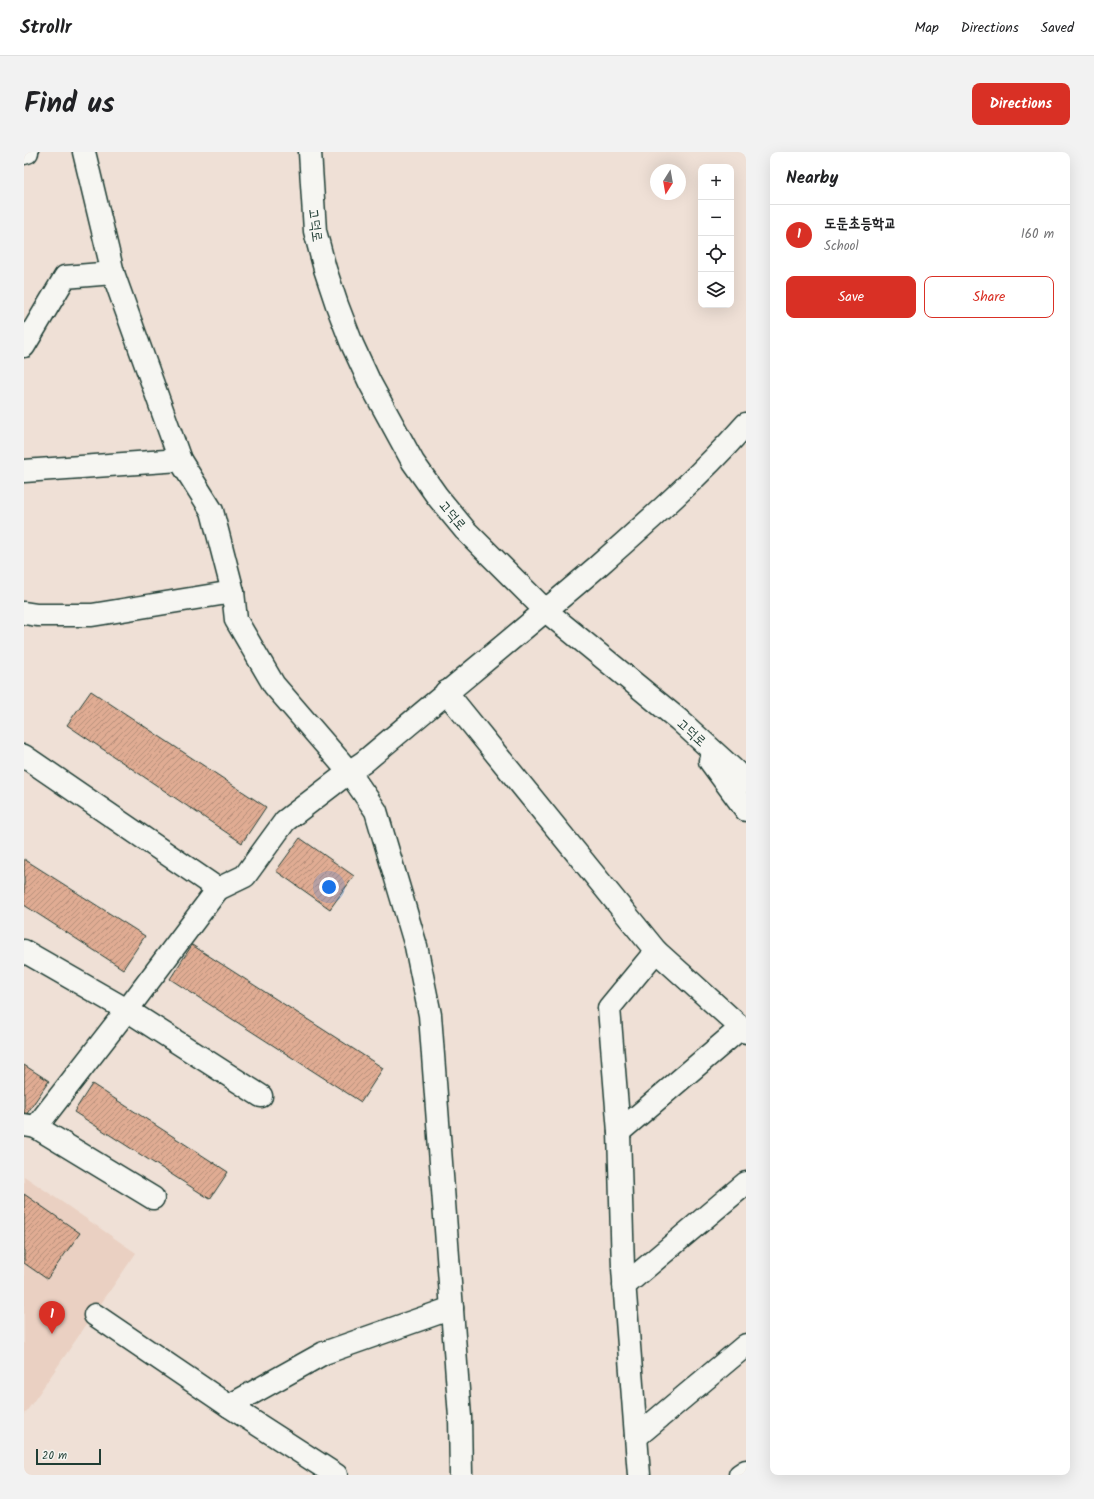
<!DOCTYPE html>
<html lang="en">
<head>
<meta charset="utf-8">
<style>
  :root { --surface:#fff; --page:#f2f2f2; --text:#202124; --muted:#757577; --line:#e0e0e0; --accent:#d93025 }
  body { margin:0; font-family:Kalam,"Poor Story",sans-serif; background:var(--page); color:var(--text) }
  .controls { position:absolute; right:12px; top:12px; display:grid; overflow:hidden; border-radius:8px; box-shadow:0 4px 16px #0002 }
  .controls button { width:36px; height:36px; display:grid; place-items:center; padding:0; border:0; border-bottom:1px solid var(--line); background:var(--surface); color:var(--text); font:20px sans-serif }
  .compass { position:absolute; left:626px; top:12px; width:36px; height:36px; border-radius:50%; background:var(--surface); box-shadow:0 4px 16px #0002; rotate:191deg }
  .scale { position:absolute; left:12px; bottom:10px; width:65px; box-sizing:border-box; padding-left:4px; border:2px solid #1f3d34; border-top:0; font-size:11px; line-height:14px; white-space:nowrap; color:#1f3d34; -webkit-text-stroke:3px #f6f6f2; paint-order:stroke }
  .you { position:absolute; left:305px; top:735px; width:14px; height:14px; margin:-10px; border:3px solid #fff; border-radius:50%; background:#1a73e8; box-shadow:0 0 0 6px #1a73e833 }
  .badge { display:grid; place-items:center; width:26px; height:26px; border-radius:50%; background:var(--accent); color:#fff; font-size:13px; font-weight:700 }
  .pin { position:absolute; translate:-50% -33px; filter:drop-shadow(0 1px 2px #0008) }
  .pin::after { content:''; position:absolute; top:21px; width:14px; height:12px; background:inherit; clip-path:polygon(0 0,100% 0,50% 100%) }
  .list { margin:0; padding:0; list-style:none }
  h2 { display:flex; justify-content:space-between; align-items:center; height:52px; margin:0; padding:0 16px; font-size:17px }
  h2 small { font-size:13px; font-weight:400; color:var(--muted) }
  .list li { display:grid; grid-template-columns:26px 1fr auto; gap:12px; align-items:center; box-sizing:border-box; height:60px; padding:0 16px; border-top:1px solid var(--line) }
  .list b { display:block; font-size:15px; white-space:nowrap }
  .list p { margin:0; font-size:13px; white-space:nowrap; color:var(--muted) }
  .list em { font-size:13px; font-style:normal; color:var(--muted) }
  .actions { display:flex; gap:8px; padding:12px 16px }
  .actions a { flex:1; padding:9px 0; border:1px solid var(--accent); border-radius:8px; text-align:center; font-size:14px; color:var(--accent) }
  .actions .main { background:var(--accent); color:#fff }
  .icon { flex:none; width:22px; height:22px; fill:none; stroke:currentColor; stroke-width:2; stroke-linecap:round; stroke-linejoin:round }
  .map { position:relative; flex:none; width:722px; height:1323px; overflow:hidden; border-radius:8px }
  header { display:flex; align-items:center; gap:24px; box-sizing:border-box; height:56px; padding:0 20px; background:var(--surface); border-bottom:1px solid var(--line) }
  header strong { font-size:19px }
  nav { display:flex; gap:22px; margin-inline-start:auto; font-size:14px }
  .intro { display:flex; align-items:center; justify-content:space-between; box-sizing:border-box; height:96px; padding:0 24px }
  h1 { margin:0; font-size:28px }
  .button { padding:10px 18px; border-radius:8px; background:var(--accent); color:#fff; font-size:14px; font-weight:700 }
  main { display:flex; gap:24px; padding:0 24px }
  aside { flex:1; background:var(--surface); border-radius:8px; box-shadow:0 4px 16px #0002 }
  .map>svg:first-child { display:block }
</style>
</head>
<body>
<header>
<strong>Strollr</strong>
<nav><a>Map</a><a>Directions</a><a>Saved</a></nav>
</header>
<div class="intro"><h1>Find us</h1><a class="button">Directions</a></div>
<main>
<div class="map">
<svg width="722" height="1323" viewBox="0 0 722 1323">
  <defs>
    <pattern id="building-hatch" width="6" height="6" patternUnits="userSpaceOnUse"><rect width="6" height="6" fill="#e0ac93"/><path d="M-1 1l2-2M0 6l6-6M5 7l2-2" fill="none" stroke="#b58d79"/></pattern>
  </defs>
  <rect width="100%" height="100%" fill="#efe0d6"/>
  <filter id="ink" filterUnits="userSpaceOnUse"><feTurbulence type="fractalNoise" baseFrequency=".025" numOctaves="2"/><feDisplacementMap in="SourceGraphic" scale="8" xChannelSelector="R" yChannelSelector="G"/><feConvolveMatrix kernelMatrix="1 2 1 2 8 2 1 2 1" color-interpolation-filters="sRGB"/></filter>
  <g filter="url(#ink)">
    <path fill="#ead0c2" d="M0 1024 112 1101 0 1263Z"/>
    <g fill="url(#building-hatch)" stroke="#1f3d34">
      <path d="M67 539 242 655 218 691 43 573Z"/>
      <path d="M276 686 330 724 306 757 252 719Z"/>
      <path d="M0 707 121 784 99 817 0 753Z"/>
      <path d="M168 793 359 916 337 950 146 827Z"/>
      <path d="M0 913 25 929 0 966Z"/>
      <path d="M68 932 204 1020 186 1047 50 960Z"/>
      <path d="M0 1042 56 1081 23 1127 0 1111Z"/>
    </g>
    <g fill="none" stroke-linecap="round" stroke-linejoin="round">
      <g stroke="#1f3d34" stroke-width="25">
        <g id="minor">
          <path d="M0 1 3 0"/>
          <path d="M0 194 41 125 89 121"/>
          <path d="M0 319 156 308"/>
          <path d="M0 461 13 463H68L209 440"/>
          <path d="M422 540 632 799 722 880"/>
          <path d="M0 604 194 737 221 724 261 669 325 620 250 533 212 468 209 440 188 359 156 308 89 121 60 0"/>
          <path d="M0 799 103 858 194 737"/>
          <path d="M0 973 12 975 103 858 237 944"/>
          <path d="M12 975 129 1046"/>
          <path d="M595 980 718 875"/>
          <path d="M600 1134 722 1031"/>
          <path d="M71 1163 205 1254 300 1201 428 1156"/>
          <path d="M205 1254 312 1323"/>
          <path d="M612 1285 722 1193"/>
          <path d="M437 1323 436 1265 406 863 392 794 352 659 325 620 340 610C418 544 497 480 574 414 625 369 677 323 722 272"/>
          <path d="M615 1323 599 1116 595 980 585 856 632 799"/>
          <path d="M716 1323 722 1319"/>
        </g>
      </g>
      <g stroke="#1f3d34" stroke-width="25">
        <g id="major">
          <path d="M286 0 291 79 301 117 313 153 328 192 346 231 389 310 413 344 441 378 522 459 655 568 722 629"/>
          <path d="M686 609 722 658"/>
        </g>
      </g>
      <use href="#minor" stroke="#f6f6f2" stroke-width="22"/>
      <use href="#major" stroke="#f6f6f2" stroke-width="22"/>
    </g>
  </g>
  <g text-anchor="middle" stroke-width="4" stroke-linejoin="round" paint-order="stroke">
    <g font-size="14" fill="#1f3d34" stroke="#f6f6f2">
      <text transform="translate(292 73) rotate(82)" y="5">고덕로</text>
      <text transform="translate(429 363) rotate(50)" y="5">고덕로</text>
      <text transform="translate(668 580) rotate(42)" y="5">고덕로</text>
    </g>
  </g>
</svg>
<div class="controls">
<button>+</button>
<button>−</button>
<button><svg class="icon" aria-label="locate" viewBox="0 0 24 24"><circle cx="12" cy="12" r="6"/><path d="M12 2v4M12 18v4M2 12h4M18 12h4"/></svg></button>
<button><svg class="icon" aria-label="layers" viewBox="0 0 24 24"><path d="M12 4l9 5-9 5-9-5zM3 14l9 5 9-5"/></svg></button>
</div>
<svg class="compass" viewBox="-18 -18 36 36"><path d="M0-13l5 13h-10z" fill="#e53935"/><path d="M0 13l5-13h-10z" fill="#757577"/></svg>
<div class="scale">20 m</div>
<div class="you"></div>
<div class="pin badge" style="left:28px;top:1182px">1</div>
</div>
<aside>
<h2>Nearby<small></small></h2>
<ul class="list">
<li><span class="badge">1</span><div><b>도둔초등학교</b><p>School</p></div><em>160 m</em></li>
</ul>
<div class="actions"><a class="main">Save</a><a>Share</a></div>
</aside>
</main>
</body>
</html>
